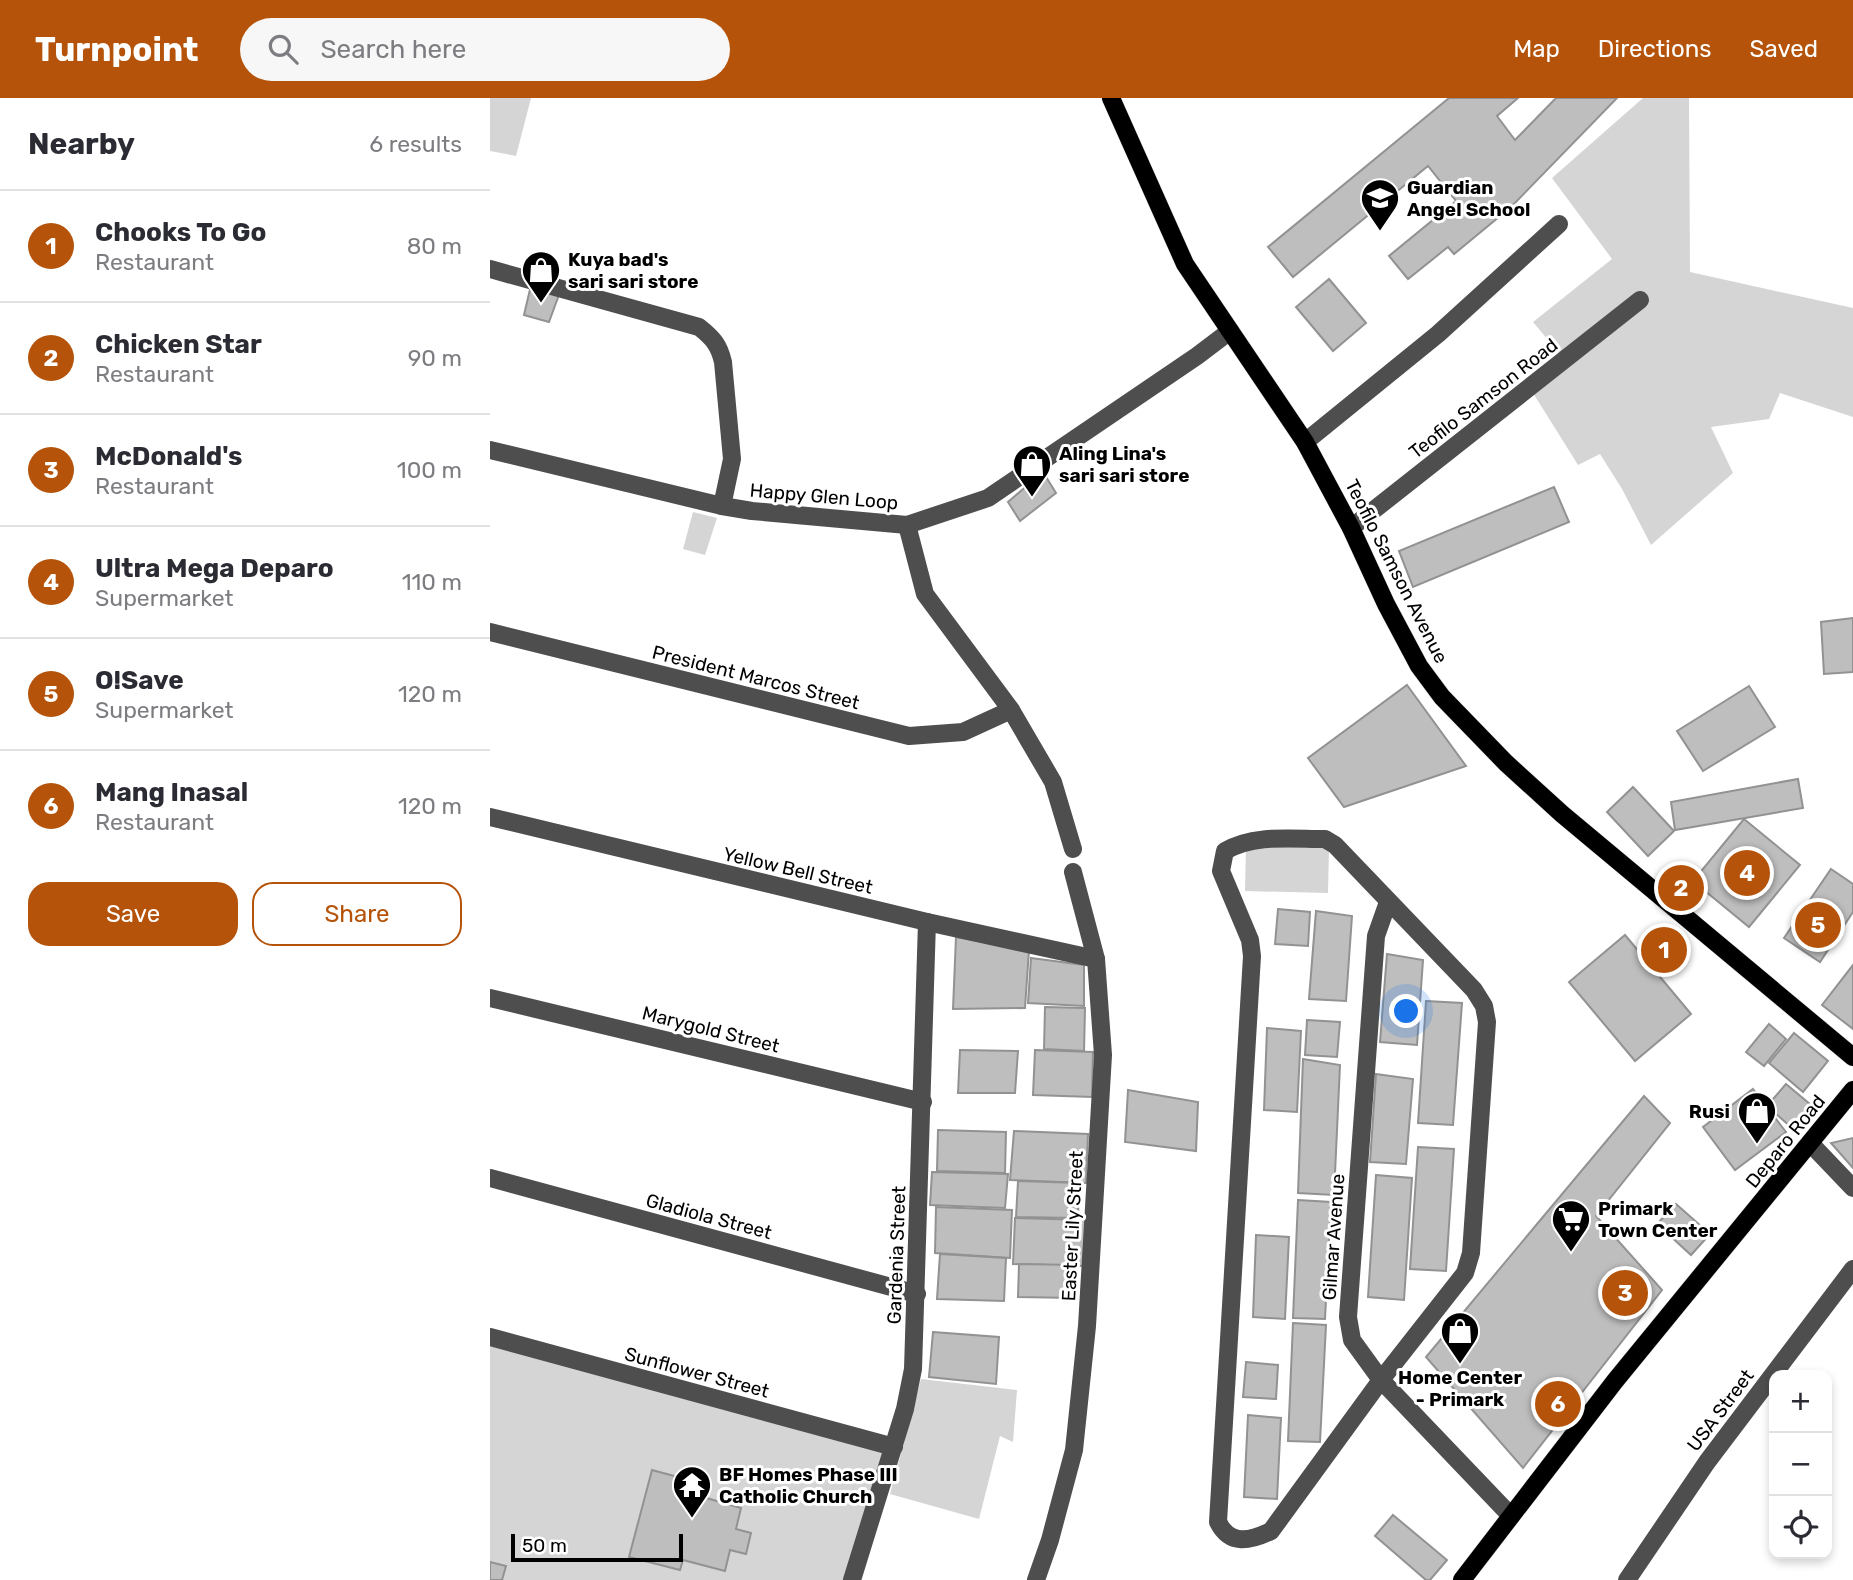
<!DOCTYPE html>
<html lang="en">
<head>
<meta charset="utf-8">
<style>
  :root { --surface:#fff; --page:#f7f7f7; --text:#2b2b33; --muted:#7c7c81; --line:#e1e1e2; --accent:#b45309 }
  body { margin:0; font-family:Rubik,sans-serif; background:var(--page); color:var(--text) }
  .controls { position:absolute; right:21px; bottom:21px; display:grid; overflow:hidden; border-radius:14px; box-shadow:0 4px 10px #0003 }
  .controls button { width:63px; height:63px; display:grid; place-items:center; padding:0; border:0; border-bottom:2px solid var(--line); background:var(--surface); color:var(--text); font:35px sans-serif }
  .scale { position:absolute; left:21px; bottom:18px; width:172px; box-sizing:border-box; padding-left:7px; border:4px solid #000; border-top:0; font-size:19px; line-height:24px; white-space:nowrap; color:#000; -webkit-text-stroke:5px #fff; paint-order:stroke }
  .you { position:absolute; left:917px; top:914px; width:24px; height:24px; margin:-18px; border:5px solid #fff; border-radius:50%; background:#1a73e8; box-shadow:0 0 0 10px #1a73e833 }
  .badge { display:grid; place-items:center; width:46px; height:46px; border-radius:50%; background:var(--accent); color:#fff; font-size:23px; font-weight:700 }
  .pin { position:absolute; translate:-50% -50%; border:4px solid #fff; box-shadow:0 2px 7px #0006 }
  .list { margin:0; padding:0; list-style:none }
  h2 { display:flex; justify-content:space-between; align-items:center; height:91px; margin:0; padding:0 28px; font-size:30px }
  h2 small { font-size:23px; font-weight:400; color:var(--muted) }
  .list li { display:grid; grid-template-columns:46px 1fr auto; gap:21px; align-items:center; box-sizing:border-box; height:112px; padding:0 28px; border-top:2px solid var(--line) }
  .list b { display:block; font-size:26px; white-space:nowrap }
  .list p { margin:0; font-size:23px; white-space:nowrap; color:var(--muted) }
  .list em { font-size:23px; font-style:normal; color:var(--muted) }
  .actions { display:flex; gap:14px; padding:21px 28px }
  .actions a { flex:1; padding:16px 0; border:2px solid var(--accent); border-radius:21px; text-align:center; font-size:24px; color:var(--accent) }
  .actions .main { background:var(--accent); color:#fff }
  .icon { flex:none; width:38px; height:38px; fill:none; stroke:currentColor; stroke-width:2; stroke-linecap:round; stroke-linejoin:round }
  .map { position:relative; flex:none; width:1363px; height:1482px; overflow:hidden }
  header { display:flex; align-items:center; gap:42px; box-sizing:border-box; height:98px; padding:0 35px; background:var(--accent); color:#fff }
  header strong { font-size:33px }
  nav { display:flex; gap:38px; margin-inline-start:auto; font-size:24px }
  .search { width:490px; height:63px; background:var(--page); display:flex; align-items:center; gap:18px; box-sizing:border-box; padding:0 24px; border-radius:38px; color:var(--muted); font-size:26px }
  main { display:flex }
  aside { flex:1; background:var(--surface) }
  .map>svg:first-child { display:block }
</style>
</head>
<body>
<header>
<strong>Turnpoint</strong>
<div class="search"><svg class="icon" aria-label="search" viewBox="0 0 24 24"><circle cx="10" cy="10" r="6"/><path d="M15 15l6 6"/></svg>Search here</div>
<nav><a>Map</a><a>Directions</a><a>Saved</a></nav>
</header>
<main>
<aside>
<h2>Nearby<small>6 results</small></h2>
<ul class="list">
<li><span class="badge">1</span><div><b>Chooks To Go</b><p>Restaurant</p></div><em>80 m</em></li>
<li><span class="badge">2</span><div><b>Chicken Star</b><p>Restaurant</p></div><em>90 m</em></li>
<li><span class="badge">3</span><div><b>McDonald's</b><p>Restaurant</p></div><em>100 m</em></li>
<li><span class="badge">4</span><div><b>Ultra Mega Deparo</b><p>Supermarket</p></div><em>110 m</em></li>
<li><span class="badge">5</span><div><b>O!Save</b><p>Supermarket</p></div><em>120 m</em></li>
<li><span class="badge">6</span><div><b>Mang Inasal</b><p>Restaurant</p></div><em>120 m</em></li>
</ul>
<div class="actions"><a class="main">Save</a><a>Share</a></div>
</aside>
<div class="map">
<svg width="1363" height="1482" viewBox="0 0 1363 1482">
  <rect width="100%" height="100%" fill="#fff"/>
  <g fill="#d5d5d5">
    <path d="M0 0H41L26 58 0 53Z"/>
    <path d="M1153 0H1199L1200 174 1363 210V319L1290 295 1279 321 1221 329 1243 375 1161 447 1132 391 1110 356 1088 367 1043 295 1079 267 1043 224 1122 161 1062 80Z"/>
    <path d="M203 414 227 420 215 457 193 451Z"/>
    <path d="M756 748 839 750 838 795 755 793Z"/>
    <path d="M0 1245 396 1352 354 1482H0Z"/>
    <path d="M431 1281 527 1292 523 1344 510 1338 489 1421 400 1396Z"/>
  </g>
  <g fill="#bebebe" stroke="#929292" stroke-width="2">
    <path d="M959 0H1028L1007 18 1025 42 1066 0H1127L1021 109 964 156 958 149 918 181 899 158 966 103 938 68 803 179 778 149Z"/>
    <path d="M839 181 876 225 843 253 806 209Z"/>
    <path d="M41 187 70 194 59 224 34 217Z"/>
    <path d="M553 374 566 395 530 423 518 404Z"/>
    <path d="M1064 389 1079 424 923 489 909 453Z"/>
    <path d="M1363 520V574L1334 576 1331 524Z"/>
    <path d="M917 587 976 668 854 709 818 660Z"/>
    <path d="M1259 588 1285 629 1213 673 1187 633Z"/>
    <path d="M1308 681 1313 710 1185 732 1181 704Z"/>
    <path d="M1143 689 1184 733 1158 758 1117 714Z"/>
    <path d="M1254 721 1310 767 1259 829 1203 783Z"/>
    <path d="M1341 771 1363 786V814L1330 864 1294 840Z"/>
    <path d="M788 811 820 814 818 848 785 846Z"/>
    <path d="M826 813 862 818 856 903 819 901Z"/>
    <path d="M1135 837 1201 916 1145 963 1079 884Z"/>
    <path d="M466 839 539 852 535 910 463 911Z"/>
    <path d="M897 856 933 862 927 947 890 944Z"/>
    <path d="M541 860 594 867V908L538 905Z"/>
    <path d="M1363 867V931L1332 907Z"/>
    <path d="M936 903 972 905 963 1027 928 1025Z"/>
    <path d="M555 909 595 910 594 953 554 951Z"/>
    <path d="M817 922 850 924 847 959 815 957Z"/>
    <path d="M1279 926 1296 941 1274 968 1256 954Z"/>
    <path d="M777 930 811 933 807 1014 774 1012Z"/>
    <path d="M1304 935 1338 963 1313 994 1279 965Z"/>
    <path d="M470 952 528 953 525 995H468Z"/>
    <path d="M545 952 603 954 602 999 543 997Z"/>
    <path d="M813 961 850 967 844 1097 808 1095Z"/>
    <path d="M886 976 923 981 916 1066 880 1064Z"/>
    <path d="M1296 986 1321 1007 1302 1030 1277 1008Z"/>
    <path d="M1263 991 1296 1034 1245 1072 1213 1029Z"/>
    <path d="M638 992 708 1004 706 1053 635 1044Z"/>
    <path d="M1154 998 1180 1025 1106 1118 1172 1192 1033 1370 936 1259Z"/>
    <path d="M448 1032 516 1034 515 1075 447 1073Z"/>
    <path d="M524 1033 598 1036 596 1085 520 1082Z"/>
    <path d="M1363 1040V1070L1341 1045Z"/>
    <path d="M928 1049 964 1051 956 1173 920 1171Z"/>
    <path d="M442 1074 518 1076 515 1110 440 1107Z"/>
    <path d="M886 1077 922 1080 914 1202 878 1199Z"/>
    <path d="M528 1083 589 1085 588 1120 526 1119Z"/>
    <path d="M808 1102 841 1104 835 1221 803 1220Z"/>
    <path d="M1186 1106 1220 1136 1201 1157 1167 1126Z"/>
    <path d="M446 1109 522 1112 520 1160 445 1155Z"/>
    <path d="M525 1120 596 1122 593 1168 523 1166Z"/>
    <path d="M766 1137 799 1139 795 1221 763 1219Z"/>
    <path d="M450 1156 516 1160 514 1203 447 1201Z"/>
    <path d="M529 1166 585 1167 584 1200 528 1199Z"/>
    <path d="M803 1225 836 1227 830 1344 798 1343Z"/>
    <path d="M443 1234 509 1239 506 1286 439 1279Z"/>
    <path d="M756 1264 788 1267 786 1301 753 1299Z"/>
    <path d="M758 1317 791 1320 787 1401 754 1399Z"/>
    <path d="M162 1372 210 1385 206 1397 251 1410 246 1431 261 1435 256 1456 240 1452 235 1473 193 1462 190 1472 139 1459Z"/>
    <path d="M903 1417 957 1462 940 1482H936L885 1438Z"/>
    <path d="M0 1464 16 1468 12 1482H0Z"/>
  </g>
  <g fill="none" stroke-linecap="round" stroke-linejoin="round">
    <g stroke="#dbdbdb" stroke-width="19">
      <g id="major">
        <path d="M621 0 695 166 815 344 861 430 896 506 929 568 952 599 1016 665 1072 716 1363 959"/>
        <path d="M972 1482 1125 1283 1363 992"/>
      </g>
    </g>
    <g stroke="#4e4e4e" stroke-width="18">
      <path d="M0 171 209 229C223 240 229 247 233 264L242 361 232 408"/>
      <path d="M815 344 948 236 1069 126"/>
      <path d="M0 352 232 408 262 413 417 427 498 400 707 258 740 233"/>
      <path d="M417 427 435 496 521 612 563 684 583 751"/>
      <path d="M861 430 1150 202"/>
      <path d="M0 534 419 638 473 634 521 612"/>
      <path d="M0 719 437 824 606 861"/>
      <path d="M835 741 845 747 984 892 994 908 997 924 981 1155 975 1175 891 1282 781 1433C760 1443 740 1448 728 1424L762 858 760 842 731 773 735 753C764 736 801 741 835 741Z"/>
      <path d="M898 804 886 838 858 1219 862 1242 891 1282 1021 1418"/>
      <path d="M0 900 433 1004"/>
      <path d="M1320 1045 1363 1090"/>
      <path d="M0 1080 427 1196"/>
      <path d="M0 1239 404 1349"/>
      <path d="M362 1482 415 1311 423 1271 437 824"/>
      <path d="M546 1482 560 1442 584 1352 597 1228 613 957 606 861 583 774"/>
      <path d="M1137 1482 1217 1364 1363 1171"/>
    </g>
    <use href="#major" stroke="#000" stroke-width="18"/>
  </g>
  <defs>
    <g id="school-pin" transform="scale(2.0125)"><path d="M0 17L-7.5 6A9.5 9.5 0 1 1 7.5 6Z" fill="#000" stroke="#fff"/><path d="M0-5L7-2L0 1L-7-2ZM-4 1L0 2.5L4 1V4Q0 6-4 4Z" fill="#fff"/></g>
    <g id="shop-pin" transform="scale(2.0125)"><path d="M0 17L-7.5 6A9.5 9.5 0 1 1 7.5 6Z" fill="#000" stroke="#fff"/><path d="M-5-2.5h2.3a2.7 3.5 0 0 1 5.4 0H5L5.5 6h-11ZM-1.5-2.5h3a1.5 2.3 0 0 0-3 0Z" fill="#fff"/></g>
    <g id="supermarket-pin" transform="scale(2.0125)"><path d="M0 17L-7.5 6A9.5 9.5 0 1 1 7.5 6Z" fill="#000" stroke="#fff"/><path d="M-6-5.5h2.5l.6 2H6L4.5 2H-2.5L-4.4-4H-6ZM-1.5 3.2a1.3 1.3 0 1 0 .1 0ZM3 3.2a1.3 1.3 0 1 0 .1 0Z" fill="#fff"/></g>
    <g id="temple-pin" transform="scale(2.0125)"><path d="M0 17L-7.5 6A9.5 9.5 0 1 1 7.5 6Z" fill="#000" stroke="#fff"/><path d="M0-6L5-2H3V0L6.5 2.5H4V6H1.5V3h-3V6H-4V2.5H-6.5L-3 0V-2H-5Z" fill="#fff"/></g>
  </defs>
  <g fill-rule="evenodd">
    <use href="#school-pin" x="890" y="100"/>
    <use href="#shop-pin" x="51" y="172"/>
    <use href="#shop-pin" x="542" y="366"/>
    <use href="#shop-pin" x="1267" y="1013"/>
    <use href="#supermarket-pin" x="1081" y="1121"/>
    <use href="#shop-pin" x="970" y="1233"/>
    <use href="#temple-pin" x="202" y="1387"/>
  </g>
  <g text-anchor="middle" stroke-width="6" stroke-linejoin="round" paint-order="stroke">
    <g font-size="19" font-weight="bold" fill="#000" stroke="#fff" text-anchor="start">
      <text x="917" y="96">Guardian<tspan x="917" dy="22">Angel School</tspan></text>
      <text x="78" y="168">Kuya bad's<tspan x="78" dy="22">sari sari store</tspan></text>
      <text x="569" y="362">Aling Lina's<tspan x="569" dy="22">sari sari store</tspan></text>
      <text x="1240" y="1020" text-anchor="end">Rusi</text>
      <text x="1108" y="1117">Primark<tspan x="1108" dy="22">Town Center</tspan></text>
      <text x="970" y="1286" text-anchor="middle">Home Center<tspan x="970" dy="22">- Primark</tspan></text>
      <text x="229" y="1383">BF Homes Phase III<tspan x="229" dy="22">Catholic Church</tspan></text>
    </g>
    <g font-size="19" fill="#000" stroke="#fff">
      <text transform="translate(993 300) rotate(-38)" y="7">Teofilo Samson Road</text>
      <text transform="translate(334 398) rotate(5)" y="7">Happy Glen Loop</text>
      <text transform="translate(907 473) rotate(63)" y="7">Teofilo Samson Avenue</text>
      <text transform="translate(266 579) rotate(14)" y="7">President Marcos Street</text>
      <text transform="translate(308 772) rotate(13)" y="7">Yellow Bell Street</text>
      <text transform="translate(221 931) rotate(14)" y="7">Marygold Street</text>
      <text transform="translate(1295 1043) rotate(-51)" y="7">Deparo Road</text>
      <text transform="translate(219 1118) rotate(15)" y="7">Gladiola Street</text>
      <text transform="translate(582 1128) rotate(-87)" y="7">Easter Lily Street</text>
      <text transform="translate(843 1139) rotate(-86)" y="7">Gilmar Avenue</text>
      <text transform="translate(406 1157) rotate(-88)" y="7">Gardenia Street</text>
      <text transform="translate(207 1274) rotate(15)" y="7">Sunflower Street</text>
      <text transform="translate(1230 1312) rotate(-53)" y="7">USA Street</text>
    </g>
  </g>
</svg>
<div class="controls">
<button>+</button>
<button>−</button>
<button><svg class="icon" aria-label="locate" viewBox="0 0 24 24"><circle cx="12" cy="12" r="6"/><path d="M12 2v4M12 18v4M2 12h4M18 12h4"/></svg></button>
</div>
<div class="scale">50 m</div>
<div class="you"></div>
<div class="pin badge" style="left:1174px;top:852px">1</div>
<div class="pin badge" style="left:1191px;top:790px">2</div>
<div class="pin badge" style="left:1135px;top:1195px">3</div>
<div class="pin badge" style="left:1257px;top:775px">4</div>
<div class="pin badge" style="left:1328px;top:827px">5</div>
<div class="pin badge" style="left:1068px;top:1306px">6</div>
</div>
</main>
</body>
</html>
